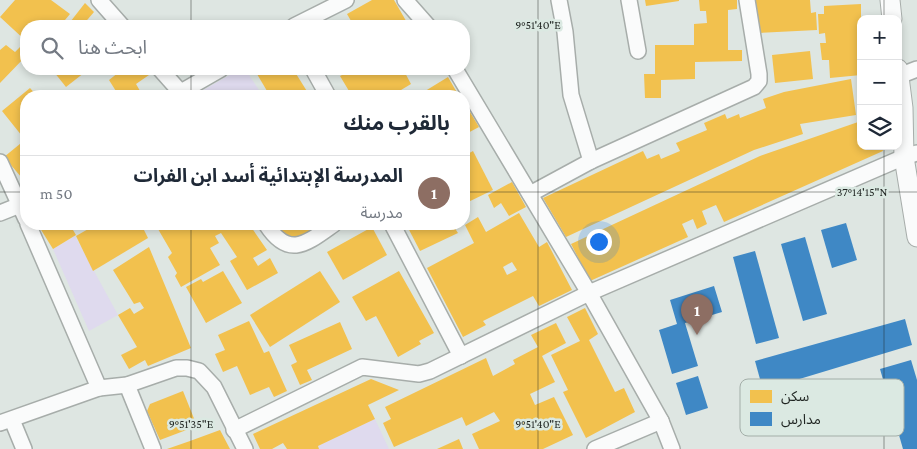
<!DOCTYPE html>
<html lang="ar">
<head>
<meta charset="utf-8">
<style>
  :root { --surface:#fff; --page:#f2f2f3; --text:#1f2937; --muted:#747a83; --line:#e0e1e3; --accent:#626865 }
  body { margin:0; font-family:"Crimson Pro","Noto Sans Arabic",serif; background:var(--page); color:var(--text); direction:rtl }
  .controls { position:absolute; right:15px; top:15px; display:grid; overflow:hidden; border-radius:10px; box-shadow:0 2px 8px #0003 }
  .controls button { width:45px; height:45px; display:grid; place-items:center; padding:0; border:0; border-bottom:1px solid var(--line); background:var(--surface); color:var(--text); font:25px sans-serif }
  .you { position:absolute; left:598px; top:241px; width:18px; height:18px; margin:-12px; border:4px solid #fff; border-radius:50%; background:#1a73e8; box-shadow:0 0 0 8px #1a73e833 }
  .badge { display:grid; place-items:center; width:32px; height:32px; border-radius:50%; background:var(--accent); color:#fff; font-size:16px; font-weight:700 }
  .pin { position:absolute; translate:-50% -41px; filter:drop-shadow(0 1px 2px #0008) }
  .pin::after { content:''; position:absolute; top:26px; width:18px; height:15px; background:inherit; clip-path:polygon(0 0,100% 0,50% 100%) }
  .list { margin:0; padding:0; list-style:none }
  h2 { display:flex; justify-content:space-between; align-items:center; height:65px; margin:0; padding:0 20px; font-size:21px }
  h2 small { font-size:16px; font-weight:400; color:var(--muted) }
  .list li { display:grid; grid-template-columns:32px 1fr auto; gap:15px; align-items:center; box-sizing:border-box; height:75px; padding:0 20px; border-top:1px solid var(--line) }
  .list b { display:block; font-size:19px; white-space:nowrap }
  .list p { margin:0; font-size:16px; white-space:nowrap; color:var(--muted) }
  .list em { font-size:16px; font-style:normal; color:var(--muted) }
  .icon { flex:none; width:28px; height:28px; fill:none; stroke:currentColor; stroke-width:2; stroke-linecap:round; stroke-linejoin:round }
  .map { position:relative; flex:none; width:917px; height:449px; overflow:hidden; direction:ltr }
  .search { position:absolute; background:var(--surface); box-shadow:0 2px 8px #0003; left:20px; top:20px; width:450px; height:55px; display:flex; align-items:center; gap:12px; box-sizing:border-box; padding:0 18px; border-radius:20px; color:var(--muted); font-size:19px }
  .panel { position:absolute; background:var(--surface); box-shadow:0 2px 8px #0003; left:20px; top:90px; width:450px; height:140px; border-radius:20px; direction:rtl }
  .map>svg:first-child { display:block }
</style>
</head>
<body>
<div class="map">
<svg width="917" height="449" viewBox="0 0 917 449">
  <rect width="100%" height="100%" fill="#dee6e2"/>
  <g fill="#dfdaee">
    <path d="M240 69H245L263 96H199L200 92Z"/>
    <path d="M75 236 118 315 89 331 53 249Z"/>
    <path d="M375 419 389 449H319L318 446Z"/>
  </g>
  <g fill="#f2c14e" fill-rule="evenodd">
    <path d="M15 0H51L70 14 60 26H26V41L0 17Z"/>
    <path d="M372 0H394L409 26H354L347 14Z"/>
    <path d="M645 0H679V1L646 6Z"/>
    <path d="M699 0H737V9L728 10V50H742V61L695 62V79L661 80V98H645L644 74H655V45H694V24L707 23 706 11H700Z"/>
    <path d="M754 0H810L811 13 816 12 817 30 758 33Z"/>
    <path d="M85 3 94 12 82 26H67Z"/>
    <path d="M861 4V75L830 78 829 60H822L820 43H826L825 33 819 34 818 14H824V6Z"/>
    <path d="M6 45 15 52 20 47 26 52V56L0 83V50Z"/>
    <path d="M810 51 813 79 775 83 772 55Z"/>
    <path d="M59 69H89L66 87 54 72Z"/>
    <path d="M123 69H144L149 75 136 84 143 96H119L109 80Z"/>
    <path d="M254 69H293L310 96H270Z"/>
    <path d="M360 69H403L411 84 391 96H352L340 76 352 70 354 72Z"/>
    <path d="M448 77 459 96H417Z"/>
    <path d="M851 79 856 115 800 124 803 134 754 150 566 237 543 198 643 151 647 159 659 154 661 159 680 151 676 143 707 130 704 123 725 114 727 119 739 114 740 118 766 108 763 99 784 92Z"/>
    <path d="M30 88 37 96H26V132L22 136 2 111Z"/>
    <path d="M470 112 479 127 464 135V116Z"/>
    <path d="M861 121V146H882L883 151 724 222 716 205 702 211 707 224 697 229 693 219 682 224 688 237 590 281 571 244 760 156Z"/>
    <path d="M26 139V175L22 178 4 157Z"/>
    <path d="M473 151 493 190 464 204V156Z"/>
    <path d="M512 182 526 207 509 216 501 203 494 208 488 195Z"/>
    <path d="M519 213 539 247 547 242 572 290 539 306 533 296 483 321 486 325 463 337 427 268 474 243 465 225 478 217 486 232ZM512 262 517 270 507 275 503 267Z"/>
    <path d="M73 224 70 225 76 235 53 249 38 225Z"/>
    <path d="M97 224H141L148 238 93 271 76 236Z"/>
    <path d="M168 224H171L174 229 183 224H249L267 250 253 258 258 266 270 258 278 273 247 290 230 261 237 257 221 233 215 236 219 243 210 248 220 265 181 287 175 276 177 273 168 257 172 253 158 229Z"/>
    <path d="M274 224H317L318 226 293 242Z"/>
    <path d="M406 224H452L458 233 420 251Z"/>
    <path d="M372 227 387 255 343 280 327 252Z"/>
    <path d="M149 247 191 348 148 366 145 360 129 369 121 355 137 347 118 315 130 308 134 314 144 308 140 302 134 304 113 270Z"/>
    <path d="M223 271 242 303 206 323 186 287 201 279 203 282Z"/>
    <path d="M320 271 340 302 270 347 250 315Z"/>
    <path d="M399 271 434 333 419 341 421 344 398 357 376 316 366 321 352 297Z"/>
    <path d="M585 308 598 334 589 340 615 392 624 388 635 412 586 438 563 392 568 390 551 355 580 341 567 317Z"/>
    <path d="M249 321 264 353 269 351 287 391 274 397 269 387 250 395 237 366 223 372 215 354 225 350 218 335Z"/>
    <path d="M340 322 352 349 307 370 312 380 300 385 291 365 297 362 289 345Z"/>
    <path d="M556 323 566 343 542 356 555 382 530 394 535 405 554 397 573 435 543 449H479L472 434 500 421 494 412 466 426 462 417 394 447 383 423 391 419 385 407 486 358 493 376 515 364 513 360 538 347 531 335Z"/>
    <path d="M371 379 399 390 368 405 375 419 318 446 319 449H287L283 443 272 449H260L253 434Z"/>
    <path d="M183 391 197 426 160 440 147 411 150 404Z"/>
    <path d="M220 430 230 449H167L190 441Z"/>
    <path d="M459 439 463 449H437Z"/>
  </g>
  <g fill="#3f88c5">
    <path d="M846 223 857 260 832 268 821 230Z"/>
    <path d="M805 237 827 314 803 321 781 244Z"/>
    <path d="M755 251 779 338 756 344 733 257Z"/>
    <path d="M714 286 722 312 685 323 698 366 672 374 659 330 677 324 670 300Z"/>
    <path d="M905 319 912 345 763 390 755 361Z"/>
    <path d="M911 360 917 380V449H903L880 369Z"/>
    <path d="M698 376 708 408 686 415 676 383Z"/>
  </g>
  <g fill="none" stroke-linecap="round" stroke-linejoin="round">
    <g stroke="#a7adaa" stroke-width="18">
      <g id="minor">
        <path d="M99 0 122 26"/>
        <path d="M405 0 428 26"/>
        <path d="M559 0 565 32 571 95 591 161"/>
        <path d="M629 0 638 51"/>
        <path d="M294 26 346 0"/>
        <path d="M160 69 184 96"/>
        <path d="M313 69 328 96"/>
        <path d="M455 69 589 293 661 421 672 449"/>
        <path d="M899 76 917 69"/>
        <path d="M174 96 221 69"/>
        <path d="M0 162 26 219"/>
        <path d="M530 194 591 161 754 87 759 81V74L747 0"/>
        <path d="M0 213 20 205"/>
        <path d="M28 224 99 388"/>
        <path d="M266 224C289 260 307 243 334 224"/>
        <path d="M392 224 461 356"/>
        <path d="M127 385 153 449"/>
        <path d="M12 420 24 449"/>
        <path d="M0 423 99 388 127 385 176 368H187L199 371 214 387 245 449"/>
        <path d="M234 430 362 367 419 374 430 371 589 293 904 157 917 153"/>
        <path d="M595 449 661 421"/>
      </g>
    </g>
    <g stroke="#a7adaa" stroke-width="21">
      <g id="tertiary">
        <path d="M890 0 892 19"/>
        <path d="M898 69 903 108 904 157 917 237"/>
      </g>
    </g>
    <use href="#minor" stroke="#fafbfb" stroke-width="15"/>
    <use href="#tertiary" stroke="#fafbfb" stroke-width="19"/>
  </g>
  <path fill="none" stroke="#1f2421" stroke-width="1" stroke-opacity="0.45" d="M191 0V26M538 0V449M884 0V19M191 69V96M884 146V449M0 192H26M464 192H917M191 224V449"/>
  <rect x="740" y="379" width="164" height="57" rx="8" fill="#dbe9e2" stroke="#a3aea8" stroke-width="1"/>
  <rect x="750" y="390" width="22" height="13" fill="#f2c14e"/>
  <rect x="750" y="412" width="22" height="14" fill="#3f88c5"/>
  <g font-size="14" fill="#1f2421">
    <text x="781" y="401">سكن</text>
    <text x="781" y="424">مدارس</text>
  </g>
  <g font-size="12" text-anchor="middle" fill="#1f2421" stroke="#dbe9e2" stroke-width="5" stroke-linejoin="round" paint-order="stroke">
    <text x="538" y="29">9°51'40"E</text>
    <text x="862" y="196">37°14'15"N</text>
    <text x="191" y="428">9°51'35"E</text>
    <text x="538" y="428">9°51'40"E</text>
  </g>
</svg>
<div class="controls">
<button>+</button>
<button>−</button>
<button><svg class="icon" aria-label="layers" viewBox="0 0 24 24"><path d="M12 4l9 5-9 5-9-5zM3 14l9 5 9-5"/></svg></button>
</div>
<div class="you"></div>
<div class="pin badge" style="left:697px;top:335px;background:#8d6e63">1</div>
<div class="search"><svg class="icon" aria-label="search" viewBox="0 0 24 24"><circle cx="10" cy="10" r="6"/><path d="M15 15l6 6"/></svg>ابحث هنا</div>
<section class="panel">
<h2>بالقرب منك<small></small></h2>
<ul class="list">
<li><span class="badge" style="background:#8d6e63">1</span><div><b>المدرسة الإبتدائية أسد ابن الفرات</b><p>مدرسة</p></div><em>50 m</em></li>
</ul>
</section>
</div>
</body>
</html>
